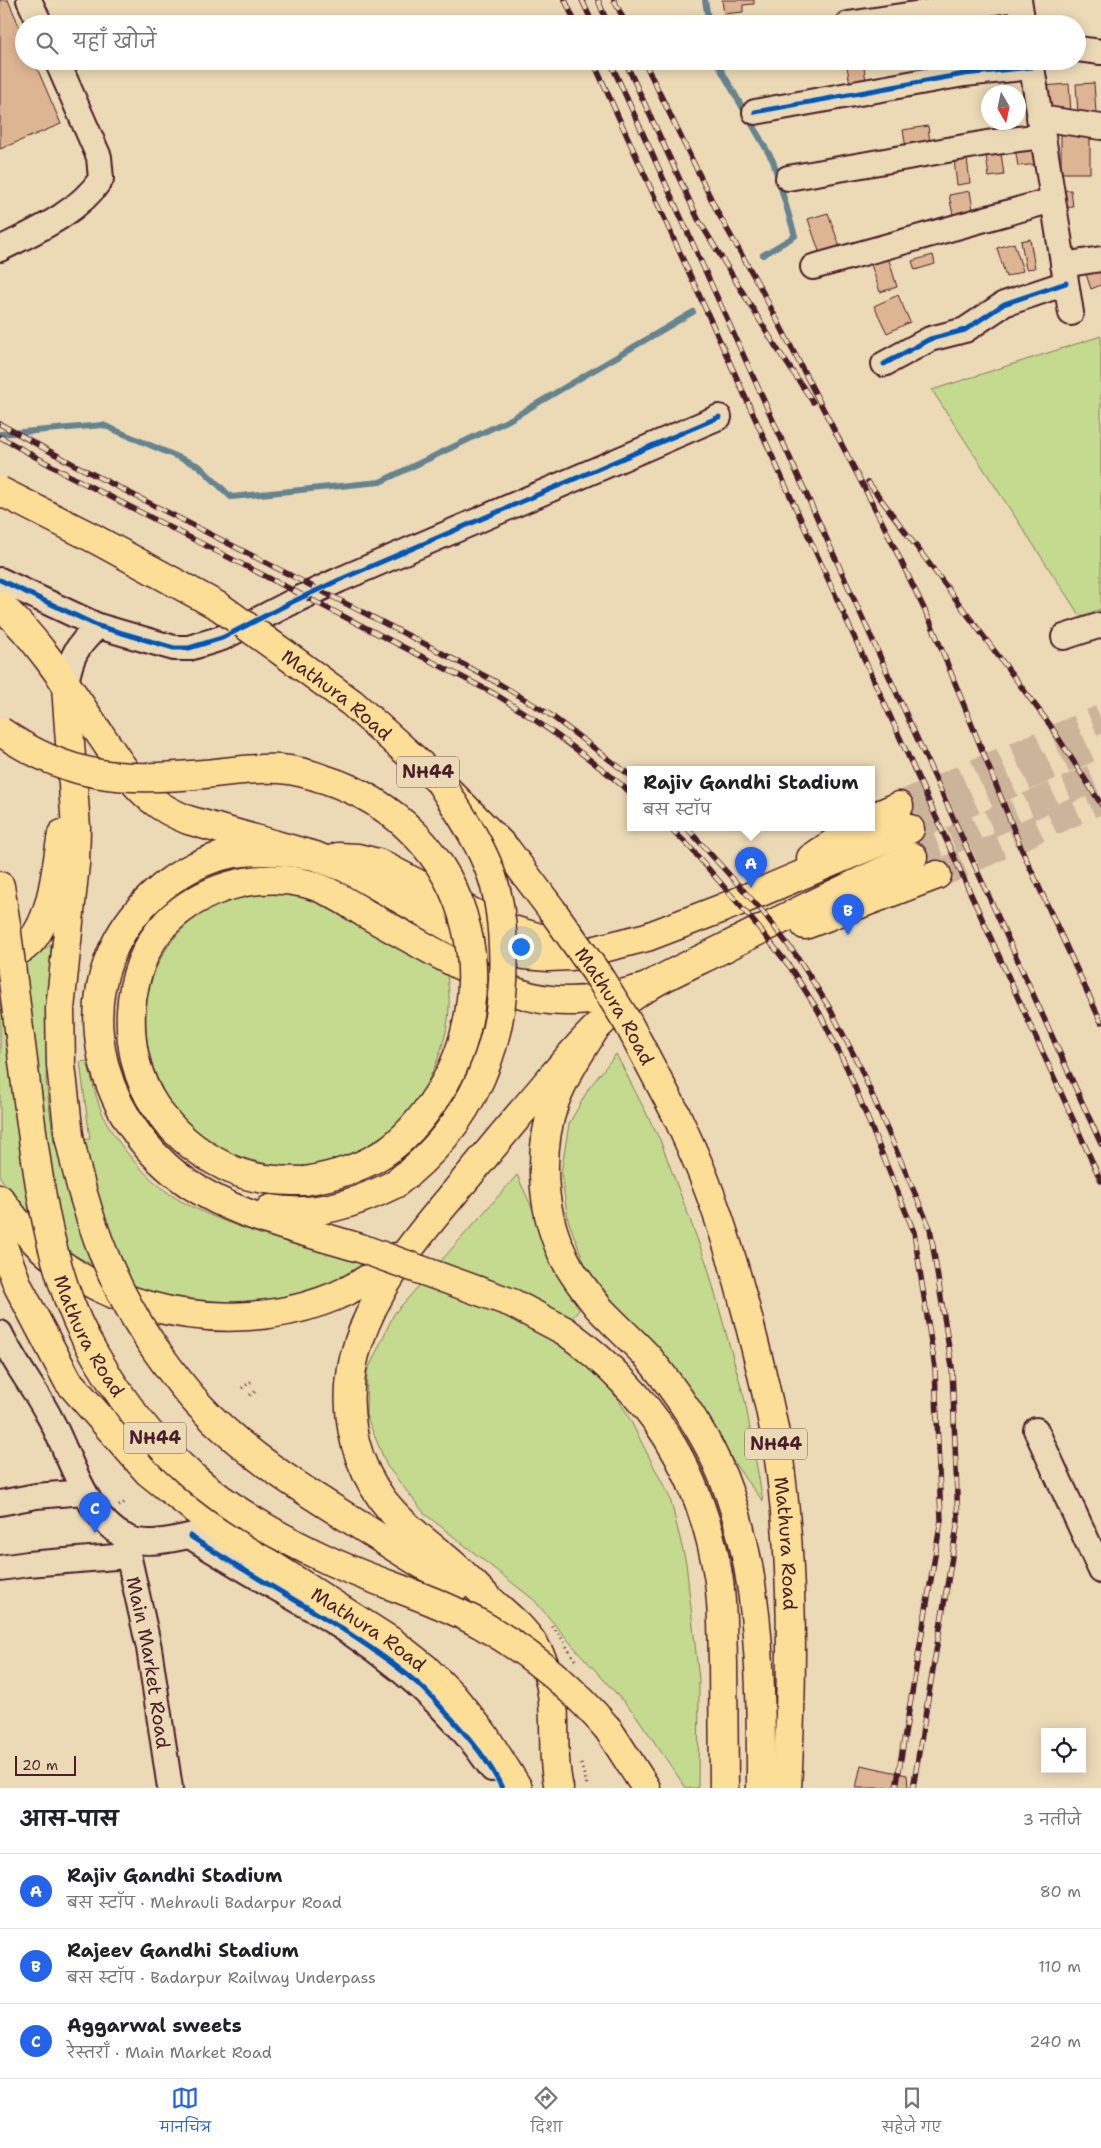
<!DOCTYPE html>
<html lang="hi">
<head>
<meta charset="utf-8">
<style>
  :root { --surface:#fff; --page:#f6f6f6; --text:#202124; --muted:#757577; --line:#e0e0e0; --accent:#2563eb }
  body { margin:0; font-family:"Shantell Sans","Playpen Sans Deva",sans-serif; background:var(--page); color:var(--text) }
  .controls { position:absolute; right:15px; bottom:15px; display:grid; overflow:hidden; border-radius:0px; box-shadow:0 2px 12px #0003 }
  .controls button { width:45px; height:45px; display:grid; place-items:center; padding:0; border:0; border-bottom:1px solid var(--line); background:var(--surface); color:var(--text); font:25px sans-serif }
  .compass { position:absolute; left:981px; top:85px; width:45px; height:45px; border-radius:50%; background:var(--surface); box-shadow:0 2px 12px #0003; rotate:171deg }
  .scale { position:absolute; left:15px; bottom:12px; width:61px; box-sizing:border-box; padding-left:5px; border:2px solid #4a1f2b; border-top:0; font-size:14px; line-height:18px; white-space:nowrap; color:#4a1f2b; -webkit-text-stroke:4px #ecd9b6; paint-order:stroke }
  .you { position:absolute; left:520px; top:946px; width:18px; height:18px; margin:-12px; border:4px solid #fff; border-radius:50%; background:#1a73e8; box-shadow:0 0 0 8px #1a73e833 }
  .badge { display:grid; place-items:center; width:32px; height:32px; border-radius:50%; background:var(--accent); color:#fff; font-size:16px; font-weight:700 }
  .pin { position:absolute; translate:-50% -41px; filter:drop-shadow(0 1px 2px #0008) }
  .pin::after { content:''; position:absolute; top:26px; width:18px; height:15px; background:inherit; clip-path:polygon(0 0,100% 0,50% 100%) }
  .popup { position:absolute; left:627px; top:766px; width:248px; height:65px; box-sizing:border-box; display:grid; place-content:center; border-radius:0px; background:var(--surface); filter:drop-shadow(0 1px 4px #0005); font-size:16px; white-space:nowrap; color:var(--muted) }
  .popup b { font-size:19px; color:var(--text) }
  .popup::after { content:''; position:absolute; left:50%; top:100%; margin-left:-10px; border:10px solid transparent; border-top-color:var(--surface) }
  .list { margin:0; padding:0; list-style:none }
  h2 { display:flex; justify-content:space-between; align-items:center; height:65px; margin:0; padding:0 20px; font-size:21px }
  h2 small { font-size:16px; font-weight:400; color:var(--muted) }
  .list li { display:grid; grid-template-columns:32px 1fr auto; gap:15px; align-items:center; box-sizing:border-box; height:75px; padding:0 20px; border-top:1px solid var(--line) }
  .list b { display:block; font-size:19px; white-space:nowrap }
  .list p { margin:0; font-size:16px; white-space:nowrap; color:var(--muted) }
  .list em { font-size:16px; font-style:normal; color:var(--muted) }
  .icon { flex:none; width:28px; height:28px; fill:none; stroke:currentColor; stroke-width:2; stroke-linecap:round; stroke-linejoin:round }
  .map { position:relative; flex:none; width:1101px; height:1788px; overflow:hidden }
  .search { position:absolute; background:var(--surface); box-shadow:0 2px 12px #0003; left:15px; right:15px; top:15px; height:55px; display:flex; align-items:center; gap:12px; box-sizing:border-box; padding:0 18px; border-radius:28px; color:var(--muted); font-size:19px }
  .sheet { height:290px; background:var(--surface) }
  nav { display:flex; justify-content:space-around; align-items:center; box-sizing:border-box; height:70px; border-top:1px solid var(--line); background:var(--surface); font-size:14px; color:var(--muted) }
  nav a { display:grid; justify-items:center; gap:2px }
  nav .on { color:var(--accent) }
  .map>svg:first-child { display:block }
</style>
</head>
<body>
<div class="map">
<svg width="1101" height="1788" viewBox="0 0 1101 1788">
  <rect width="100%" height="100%" fill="#ecd9b6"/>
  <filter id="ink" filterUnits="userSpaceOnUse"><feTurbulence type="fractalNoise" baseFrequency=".02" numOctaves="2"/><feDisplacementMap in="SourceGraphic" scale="10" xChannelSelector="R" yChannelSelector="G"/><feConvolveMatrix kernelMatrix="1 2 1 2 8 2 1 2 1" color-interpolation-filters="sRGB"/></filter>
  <g filter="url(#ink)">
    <g fill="#c4da8f" stroke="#877c5d">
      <path d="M1101 336V609L1080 616 932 390Z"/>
      <path d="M290 893 320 902 447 974C448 985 450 997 449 1008 448 1044 426 1095 401 1121 396 1127 387 1132 380 1137 341 1165 306 1174 259 1162 238 1157 219 1150 201 1136 129 1080 124 960 206 911 231 896 262 894 290 893Z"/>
      <path d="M51 944 46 1082 54 1143 90 1139 80 1062 87 1061C91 1075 94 1091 99 1105 110 1139 150 1184 181 1201 237 1232 303 1245 364 1263L328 1285 295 1297 258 1303H215L183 1301 152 1295 72 1254 22 1209 0 1177V973C21 966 35 958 51 944Z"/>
      <path d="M616 1054 660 1140 707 1265 745 1401 763 1501 746 1480 691 1399 586 1267 568 1220 561 1173 569 1124 589 1088Z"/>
      <path d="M517 1175 579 1310 554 1341 581 1359 603 1379 625 1410 670 1498 686 1563 699 1680 698 1788H686L635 1714 573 1646 534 1600 425 1514 387 1466 366 1415 367 1372 394 1314Z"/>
    </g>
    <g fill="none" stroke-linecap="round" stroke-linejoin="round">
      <g stroke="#65848f" stroke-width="6">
        <path d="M705 0 709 24"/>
        <path d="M716 61 773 161 795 236 763 255"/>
        <path d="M0 434 103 425 199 466 231 497 380 482 509 420 693 312"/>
      </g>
    </g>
    <g fill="#deb593" stroke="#4a1f2b">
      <path d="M0 0H8L24 37V61H34L61 124 0 149Z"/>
      <path d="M722 0H754V4L743 5V12L724 14Z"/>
      <path d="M982 8 983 24H952L951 11Z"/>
      <path d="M1003 11 1005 24H988L987 13Z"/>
      <path d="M846 61H863L866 81 850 84Z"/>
      <path d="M1094 83 1096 113 1078 114 1076 84Z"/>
      <path d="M1069 84 1071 112 1045 114 1043 86Z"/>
      <path d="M928 126 930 144 906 148 903 130Z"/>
      <rect x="1061" y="132" width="29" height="41"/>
      <path d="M1000 145 1004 175 989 177 985 148Z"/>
      <path d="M1037 145 1039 164 1018 166 1015 148Z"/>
      <path d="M966 150 970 183 957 185 953 151Z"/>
      <path d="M1071 190 1073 207 1061 208 1059 191Z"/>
      <path d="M970 191 974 216 954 220 949 195Z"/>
      <path d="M828 213 841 250 821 257 808 219Z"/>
      <path d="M1030 239 1035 268 1026 269 1021 241Z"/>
      <path d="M1014 243 1023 271 1006 277 997 248Z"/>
      <path d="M886 250 897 287 880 292 868 255Z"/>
      <path d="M933 255 935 264 915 270 912 261Z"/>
      <path d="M1098 263 1101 273V285L1091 289 1084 268Z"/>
      <path d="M898 295 910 322 887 333 874 306Z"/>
      <path d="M861 1765 907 1775 908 1788H856Z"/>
    </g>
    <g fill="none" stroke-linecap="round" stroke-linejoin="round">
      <g stroke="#ccb49a" stroke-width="28" stroke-dasharray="28 14" stroke-linecap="butt">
        <path d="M899 806 1101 719"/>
        <path d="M910 829 1101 743"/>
        <path d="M913 857 1101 775"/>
        <path d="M937 875 1101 799"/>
      </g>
      <g stroke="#4a1f2b" stroke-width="28">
        <g id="minor">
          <path d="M29 0 40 24"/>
          <path d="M1019 0 1023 24"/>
          <path d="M848 24 1009 0"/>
          <path d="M1077 49 1101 52"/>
          <path d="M1031 61 1071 313"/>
          <path d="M755 112 964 74 1032 67"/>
          <path d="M1039 118 1101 127"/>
          <path d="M788 178 987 143 1042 136"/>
          <path d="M0 249C36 231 78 213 101 179L99 157 57 61"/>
          <path d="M1063 265 1101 259"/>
          <path d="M813 267 1053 200"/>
          <path d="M884 364 930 339 965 330 1004 304 1066 283"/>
          <path d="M0 580 98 626 160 644 174 648H189L222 638 292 602 339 580 719 417"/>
          <path d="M1064 637 1101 625"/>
          <path d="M66 684C71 655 77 646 98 626"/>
          <path d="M0 1333C14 1363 35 1389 50 1418 71 1456 87 1525 133 1540 151 1546 186 1537 204 1532"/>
          <path d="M1036 1430 1101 1571"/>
          <path d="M0 1503 36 1496 84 1492"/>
          <path id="s1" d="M124 1536 149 1648 170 1788"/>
          <path d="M190 1536C234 1565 280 1589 324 1616 389 1656 449 1705 492 1769"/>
          <path d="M0 1568 28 1564 128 1556"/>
        </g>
      </g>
      <g stroke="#4a1f2b" stroke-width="31">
        <g id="major">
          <path d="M0 605C41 642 71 692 102 737 117 759 133 786 155 802 165 810 176 815 188 820L315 856 346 868 462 934 494 948 524 955 548 957 572 956 647 937 723 908 910 829"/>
          <path d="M66 686 76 828 75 864 60 1009 61 1065 69 1136"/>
          <path d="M871 818 899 806"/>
          <path d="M338 857 358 858 378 863 496 925 540 938H572"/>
          <path d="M811 858 857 827"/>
          <path d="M805 925 937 875"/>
          <path d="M0 960C10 956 22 950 30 942 53 918 56 866 62 834"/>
          <path d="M0 1199C19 1226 41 1251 68 1269 160 1333 312 1336 396 1257"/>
          <path id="s2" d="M0 1238 18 1286 68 1381 148 1472 218 1528 270 1564 391 1641 425 1668 453 1696 483 1733 518 1788"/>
          <path d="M149 1340C164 1362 180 1384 198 1404 244 1454 303 1490 361 1526 393 1546 425 1568 459 1585"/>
          <path d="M559 1788C548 1743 563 1699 540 1655 528 1631 509 1617 489 1599 473 1584 459 1568 442 1555 405 1526 377 1504 360 1458 347 1422 346 1381 358 1344 376 1288 412 1243 450 1198 473 1170 497 1142 520 1114 559 1070 596 1018 647 987 672 972 701 960 728 946 789 915 851 886 913 857"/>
        </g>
      </g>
      <g stroke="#4a1f2b" stroke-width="31">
        <g id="highway">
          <path id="s3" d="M285 654 352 703 440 782 507 850 552 910"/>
          <path d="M315 856C289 851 263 849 236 853 205 858 176 874 153 895 70 971 87 1094 166 1166 219 1214 296 1228 363 1249"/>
          <path d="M0 886 6 925"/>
          <path d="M593 1032C579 1054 564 1077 555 1101 537 1152 541 1216 567 1263 575 1278 587 1293 598 1307 614 1324 632 1340 648 1357 674 1389 699 1424 716 1461 762 1560 761 1681 761 1788"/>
          <path id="s4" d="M676 1114C685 1134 694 1153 702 1173 724 1227 740 1285 754 1342 763 1377 771 1411 777 1445 794 1559 793 1673 787 1788"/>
          <path d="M305 1181C277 1181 251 1180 226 1167 198 1153 172 1132 155 1106 120 1054 122 968 167 922 184 905 206 893 229 886 253 879 279 877 304 883 327 888 348 903 368 915 398 932 428 949 459 965 488 980 518 997 550 1000 583 1004 617 996 648 987"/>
          <path d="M270 1209C314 1217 355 1204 395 1184"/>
          <path d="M565 1331C651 1394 700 1469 718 1575 723 1604 722 1634 723 1662 723 1704 724 1746 724 1788"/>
          <path d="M608 1729 646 1788"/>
        </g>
      </g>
      <g stroke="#4a1f2b" stroke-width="3" stroke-dasharray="1 4" stroke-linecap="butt">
        <path d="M242 1388 252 1381"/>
        <path d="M250 1395 258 1390"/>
        <path d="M119 1506 127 1501"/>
        <path d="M552 1626 559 1634 575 1660"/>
        <path d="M581 1764 588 1788"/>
      </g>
      <use href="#minor" stroke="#ecd9b6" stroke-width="24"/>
      <use href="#major" stroke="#fdde96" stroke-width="28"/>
      <use href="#highway" stroke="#fdde96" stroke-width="28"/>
      <g stroke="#4a1f2b" stroke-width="5.5">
        <g id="rail">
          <path d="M565 0 576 24"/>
          <path d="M582 0 593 24"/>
          <path d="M598 0 608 24"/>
          <path d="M614 0 626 24"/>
          <path d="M593 61 1101 1181"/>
          <path d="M610 61 1101 1144"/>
          <path d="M625 61 698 219 776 347 813 402"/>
          <path d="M644 61 718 213 760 287 883 524 931 623 1022 850 1101 1022"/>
          <path d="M0 424 73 464 425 644 498 683 549 714 631 776"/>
          <path d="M0 437 68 475 495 694C543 724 588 756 631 793"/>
          <path d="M868 482 1050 725 1101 804"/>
          <path d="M669 827 688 845 755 923 790 967 819 1012 847 1068 914 1232 935 1368 941 1520 896 1788"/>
          <path d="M686 827 763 912 798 958 829 1007 860 1067 930 1228 952 1367 958 1521 913 1788"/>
        </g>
      </g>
      <use href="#rail" stroke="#ecd9b6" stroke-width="4" stroke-dasharray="11" stroke-linecap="butt"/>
      <g stroke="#4a1f2b" stroke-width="31" stroke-linecap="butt">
        <path id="major-bridge" d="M69 1136C84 1209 107 1277 149 1340"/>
      </g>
      <g stroke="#4a1f2b" stroke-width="31" stroke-linecap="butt">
        <g id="highway-bridge">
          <path d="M0 491 95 539 220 607 285 654"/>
          <path d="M0 731C68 779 124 782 204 774 229 772 256 767 280 769 295 770 310 774 324 779 394 801 449 855 466 927 480 982 470 1046 438 1094 403 1149 369 1170 305 1181"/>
          <path id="s5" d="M552 910 596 972 628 1023 676 1114"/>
          <path id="s6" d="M6 925C13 981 20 1037 27 1093 37 1172 48 1265 85 1337 112 1387 148 1438 191 1475 231 1510 282 1539 330 1561 380 1584 434 1598 482 1625 529 1652 572 1687 608 1729"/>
          <path d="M395 1184C473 1125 508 1043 503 946 502 922 499 894 490 871 478 839 458 811 440 782"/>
          <path d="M363 1249 512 1303 565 1331"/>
        </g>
      </g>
      <use href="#major-bridge" stroke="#fdde96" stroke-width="28"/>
      <use href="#highway-bridge" stroke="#fdde96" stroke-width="28"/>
      <g stroke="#ecd9b6" stroke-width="8">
        <g id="cycleway">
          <path d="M755 112 964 74 1032 67"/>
          <path d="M884 364 930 339 965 330 1004 304 1066 283"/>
          <path d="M0 580 98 626 160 644 174 648H189L222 638 292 602 339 580 719 417"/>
          <path d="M190 1536C268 1588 350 1626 422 1687 432 1696 441 1708 451 1718 471 1740 489 1761 502 1788"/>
        </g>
      </g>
      <use href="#cycleway" stroke="#0057b8" stroke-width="5"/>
    </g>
  </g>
  <g text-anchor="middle" stroke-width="5" stroke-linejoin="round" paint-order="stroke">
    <g fill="#ecd9b6" stroke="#7b5755" stroke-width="1">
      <rect x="397" y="756.5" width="62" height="31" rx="4"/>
      <rect x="124" y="1422.5" width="62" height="31" rx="4"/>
      <rect x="745" y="1428.5" width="62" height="31" rx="4"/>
    </g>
    <g font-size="18" font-weight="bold" fill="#4a1f2b">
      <text x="428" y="778">NH44</text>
      <text x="155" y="1444">NH44</text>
      <text x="776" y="1450">NH44</text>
    </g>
    <g font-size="19" fill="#4a1f2b" stroke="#ecd9b6">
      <text dy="7" stroke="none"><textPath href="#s3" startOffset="66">Mathura Road</textPath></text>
      <text dy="7" stroke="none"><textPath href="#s5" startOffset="115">Mathura Road</textPath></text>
      <text dy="7" stroke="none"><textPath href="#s6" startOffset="422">Mathura Road</textPath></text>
      <text dy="7" stroke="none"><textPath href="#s4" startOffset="446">Mathura Road</textPath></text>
      <text dy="7" stroke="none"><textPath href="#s2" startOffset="551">Mathura Road</textPath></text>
      <text dy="7" stroke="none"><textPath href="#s1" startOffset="129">Main Market Road</textPath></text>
    </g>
  </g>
</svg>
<div class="controls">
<button><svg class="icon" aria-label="locate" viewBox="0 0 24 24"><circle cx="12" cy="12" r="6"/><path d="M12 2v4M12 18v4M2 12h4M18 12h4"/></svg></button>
</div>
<svg class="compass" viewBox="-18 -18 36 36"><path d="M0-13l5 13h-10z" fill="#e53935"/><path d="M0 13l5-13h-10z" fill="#757577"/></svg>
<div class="scale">20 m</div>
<div class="you"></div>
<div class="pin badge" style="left:751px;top:888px">A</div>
<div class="popup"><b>Rajiv Gandhi Stadium</b>बस स्टॉप</div>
<div class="pin badge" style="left:848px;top:935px">B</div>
<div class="pin badge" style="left:95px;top:1533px">C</div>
<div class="search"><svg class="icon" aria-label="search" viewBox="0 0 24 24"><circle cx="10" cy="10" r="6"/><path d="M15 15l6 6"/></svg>यहाँ खोजें</div>
</div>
<section class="sheet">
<h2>आस-पास<small>3 नतीजे</small></h2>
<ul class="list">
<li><span class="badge">A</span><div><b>Rajiv Gandhi Stadium</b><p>बस स्टॉप · Mehrauli Badarpur Road</p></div><em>80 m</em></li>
<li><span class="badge">B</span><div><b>Rajeev Gandhi Stadium</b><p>बस स्टॉप · Badarpur Railway Underpass</p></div><em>110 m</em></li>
<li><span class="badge">C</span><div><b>Aggarwal sweets</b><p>रेस्तराँ · Main Market Road</p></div><em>240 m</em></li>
</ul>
</section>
<nav>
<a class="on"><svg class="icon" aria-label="map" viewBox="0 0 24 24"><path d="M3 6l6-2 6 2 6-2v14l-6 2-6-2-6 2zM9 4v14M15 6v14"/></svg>मानचित्र</a>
<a><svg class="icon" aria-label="directions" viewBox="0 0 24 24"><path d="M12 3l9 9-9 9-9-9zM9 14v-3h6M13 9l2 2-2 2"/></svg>दिशा</a>
<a><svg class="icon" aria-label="saved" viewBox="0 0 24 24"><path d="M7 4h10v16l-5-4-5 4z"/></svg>सहेजे गए</a>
</nav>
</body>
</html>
